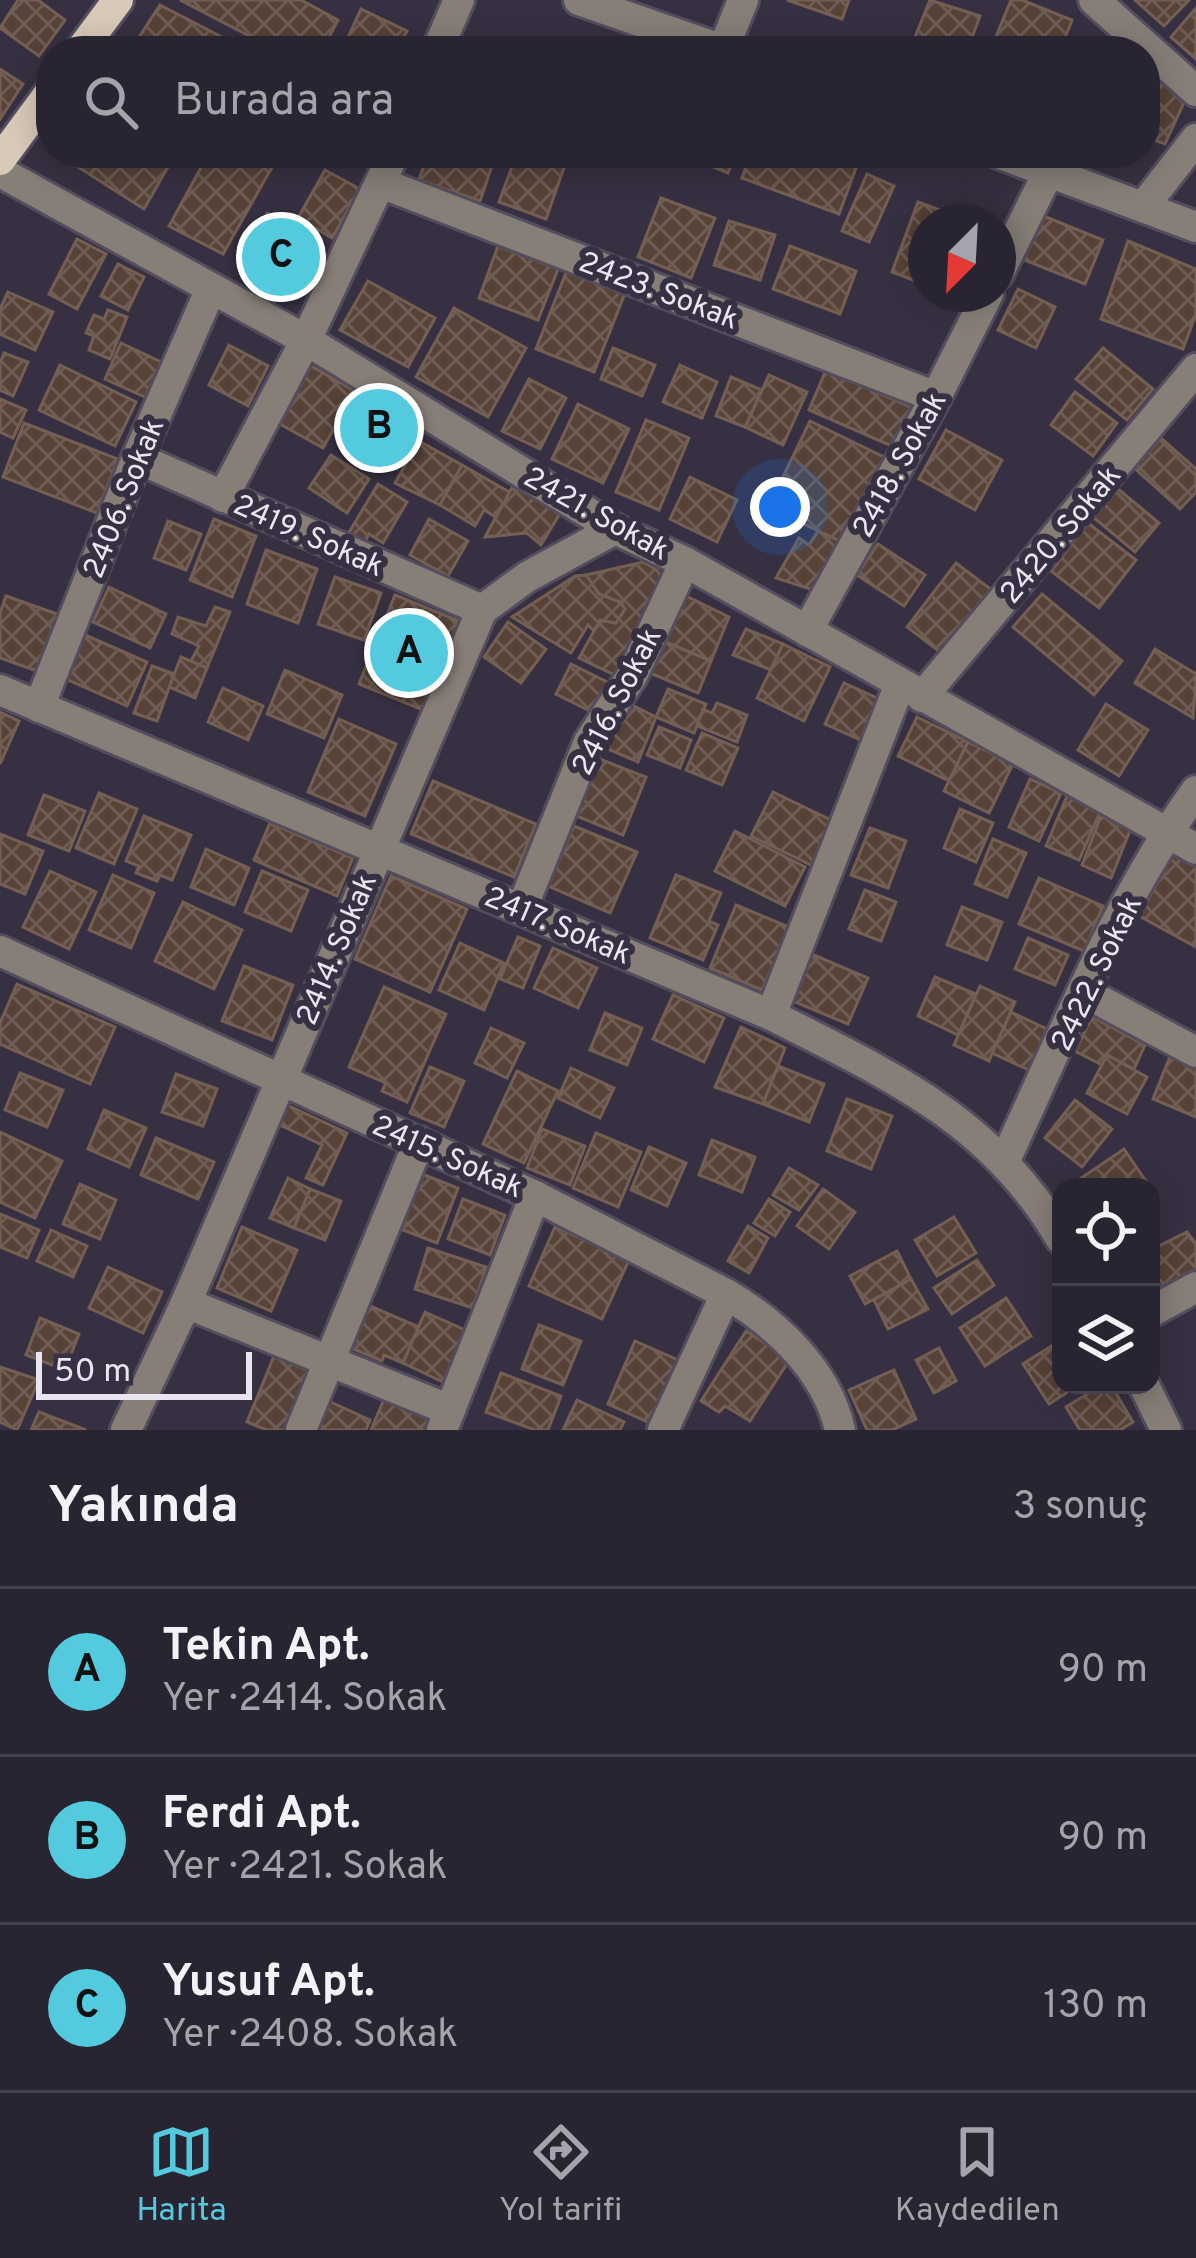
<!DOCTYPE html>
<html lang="tr">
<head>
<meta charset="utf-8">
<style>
  :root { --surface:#292432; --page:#35303e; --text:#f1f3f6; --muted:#a5a4ac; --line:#45414d; --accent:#54cade }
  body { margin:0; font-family:Overpass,sans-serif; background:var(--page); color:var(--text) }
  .controls { position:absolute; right:36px; bottom:36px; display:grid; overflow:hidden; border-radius:24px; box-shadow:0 6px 30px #0003 }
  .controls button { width:108px; height:108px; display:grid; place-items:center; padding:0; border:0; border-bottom:3px solid var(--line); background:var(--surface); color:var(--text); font:60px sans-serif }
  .compass { position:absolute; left:908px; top:204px; width:108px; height:108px; border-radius:50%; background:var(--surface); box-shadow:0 6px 30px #0003; rotate:204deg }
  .scale { position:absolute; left:36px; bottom:30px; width:216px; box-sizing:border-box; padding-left:12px; border:6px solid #e9e5f1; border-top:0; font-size:33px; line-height:42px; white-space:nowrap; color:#e9e5f1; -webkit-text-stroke:9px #373042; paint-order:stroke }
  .you { position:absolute; left:780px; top:507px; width:42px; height:42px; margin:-30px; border:9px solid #fff; border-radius:50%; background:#1a73e8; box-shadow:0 0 0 18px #1a73e833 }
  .badge { display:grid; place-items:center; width:78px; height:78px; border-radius:50%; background:var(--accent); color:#111; font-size:39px; font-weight:700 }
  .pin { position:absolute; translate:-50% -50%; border:6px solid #fff; box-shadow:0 3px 12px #0006 }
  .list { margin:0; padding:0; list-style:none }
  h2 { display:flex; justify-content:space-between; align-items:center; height:156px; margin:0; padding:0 48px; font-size:51px }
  h2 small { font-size:39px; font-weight:400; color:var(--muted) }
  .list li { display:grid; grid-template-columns:78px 1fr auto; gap:36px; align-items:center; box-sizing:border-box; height:168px; padding:0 48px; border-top:3px solid var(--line) }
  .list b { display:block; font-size:45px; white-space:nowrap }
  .list p { margin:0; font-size:39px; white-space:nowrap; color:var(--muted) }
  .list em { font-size:39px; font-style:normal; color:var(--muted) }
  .icon { flex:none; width:66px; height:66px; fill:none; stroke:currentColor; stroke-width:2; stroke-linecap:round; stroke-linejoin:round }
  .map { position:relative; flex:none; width:1196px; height:1430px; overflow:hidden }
  .search { position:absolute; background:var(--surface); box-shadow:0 6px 30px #0003; left:36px; right:36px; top:36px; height:132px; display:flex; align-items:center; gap:30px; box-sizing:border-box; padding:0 42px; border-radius:48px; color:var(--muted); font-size:45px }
  .sheet { height:660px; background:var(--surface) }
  nav { display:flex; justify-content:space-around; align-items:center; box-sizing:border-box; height:168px; border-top:3px solid var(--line); background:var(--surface); font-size:33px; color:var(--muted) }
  nav a { display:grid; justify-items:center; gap:6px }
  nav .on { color:var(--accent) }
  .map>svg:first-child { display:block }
</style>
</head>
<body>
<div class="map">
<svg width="1196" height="1430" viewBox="0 0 1196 1430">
  <defs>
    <pattern id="building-cross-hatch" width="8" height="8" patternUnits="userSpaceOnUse" patternTransform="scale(3)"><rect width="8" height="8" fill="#564237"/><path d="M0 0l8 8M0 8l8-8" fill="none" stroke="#6e5d54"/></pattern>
  </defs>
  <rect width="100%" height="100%" fill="#373042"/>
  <g fill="url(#building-cross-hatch)" stroke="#745f53" stroke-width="3">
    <path d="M18 0H38L65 20 39 56 0 28Z"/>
    <path d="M180 0H301L338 20 322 51H278Z"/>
    <path d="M787 0H849L842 19Z"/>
    <path d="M930 0 980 16 967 51 911 47Z"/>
    <path d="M1011 0H1022L1072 20 1060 51H990Z"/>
    <path d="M1135 0H1189L1164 26Z"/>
    <path d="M160 5 247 50 130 51Z"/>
    <path d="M1196 8V59L1171 37Z"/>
    <path d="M361 9 407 31 397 51 343 48Z"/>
    <path d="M0 69 23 84 0 119Z"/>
    <path d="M1145 74 1186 98 1165 144 1145 137Z"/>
    <path d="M56 153H161L172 160 144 209Z"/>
    <path d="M209 153H280L223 254 169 226Z"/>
    <path d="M428 153H455L492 166 480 201 419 180Z"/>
    <path d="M517 153H541L566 162 546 219 499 202Z"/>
    <path d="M691 153H736L728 173 689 157Z"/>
    <path d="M751 153H839L859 160 839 214 742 178Z"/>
    <path d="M325 170 360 189 332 238 298 218Z"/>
    <path d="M867 174 894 186 869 242 842 231Z"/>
    <path d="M661 198 715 218 691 278 638 257Z"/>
    <path d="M918 202 972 222H926V285L892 272Z"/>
    <path d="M267 213 323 246 294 299 238 267Z"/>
    <path d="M1041 215 1103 240 1085 284 1024 260Z"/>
    <path d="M729 221 775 235 760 280 714 265Z"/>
    <path d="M77 239 106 254 77 309 49 294Z"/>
    <path d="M1128 241 1196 269V314L1183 349 1101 319Z"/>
    <path d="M498 246 558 269 538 320 479 298Z"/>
    <path d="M790 246 856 271 840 314 773 289Z"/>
    <path d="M118 264 144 277 128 310 101 296Z"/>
    <path d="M569 265 627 288 594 372 536 349Z"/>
    <path d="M368 281 435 318 408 367 340 330Z"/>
    <path d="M1018 289 1055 307 1036 348 998 330Z"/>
    <path d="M8 292 53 312 35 350 0 334V309Z"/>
    <path d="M454 308 526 348 488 417 416 377Z"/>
    <path d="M108 310 127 317 110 359 89 350 94 336 86 333 94 315 104 319Z"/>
    <path d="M121 343 161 362 145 397 105 379Z"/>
    <path d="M229 345 268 366 248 406 209 385Z"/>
    <path d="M613 348 655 365 642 396 601 379Z"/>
    <path d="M1103 348 1153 389 1127 420 1076 379Z"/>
    <path d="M4 353 28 362 13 396 0 390V363Z"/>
    <path d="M60 365 136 402 115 446 39 410Z"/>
    <path d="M680 365 717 382 702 418 663 402Z"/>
    <path d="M311 366 355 391 323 448 278 423Z"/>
    <path d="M826 370 911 407 894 447 809 410Z"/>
    <path d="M769 375 807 392 783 445 745 427Z"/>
    <path d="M731 377 762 390 745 427 716 416Z"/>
    <path d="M529 379 566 398 540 449 502 431Z"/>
    <path d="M1075 392 1117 423 1093 456 1051 425Z"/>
    <path d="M368 394 414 424 390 462 344 432Z"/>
    <path d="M0 399 26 410 13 438 0 432Z"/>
    <path d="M578 404 629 429 603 483 552 459Z"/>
    <path d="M646 420 689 438 659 510 616 492Z"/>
    <path d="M810 421 888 459 844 543 783 514 793 491 779 485Z"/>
    <path d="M24 423 118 459 97 513 3 477Z"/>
    <path d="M946 430 1002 460 975 510 919 479Z"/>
    <path d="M1161 438 1196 469V492L1180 509 1134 468Z"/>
    <path d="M419 441 462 465 440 505 395 483Z"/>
    <path d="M331 455 369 479 347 513 309 488Z"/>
    <path d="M462 465 511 493 497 518 484 510 475 526 440 505Z"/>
    <path d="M690 477 737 500 717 542 670 519Z"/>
    <path d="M378 484 407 502 383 543 369 534 364 543 348 534Z"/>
    <path d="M514 484 562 510 541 545 527 533 485 537Z"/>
    <path d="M1117 488 1159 523 1135 552 1093 517Z"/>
    <path d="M214 519 256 536 232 597 190 580Z"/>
    <path d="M429 519 468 541 448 576 410 555Z"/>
    <path d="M168 521 201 534 186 570 154 558Z"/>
    <path d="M1088 523 1136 560 1099 608 1051 571Z"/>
    <path d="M818 531 844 543 819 592 776 578 799 538 809 545Z"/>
    <path d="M878 544 925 575 904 606 857 575Z"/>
    <path d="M266 550 317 569 298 623 247 604Z"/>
    <path d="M643 562 657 570 665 583 617 676 579 658 600 620 616 623 625 609 620 602 599 594 586 575Z"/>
    <path d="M956 563 993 591 944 655 907 627Z"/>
    <path d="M586 575 599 594 620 602 625 609 616 623 600 620 594 631 588 625 571 653 512 617 575 576Z"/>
    <path d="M335 577 381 593 364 640 318 624Z"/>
    <path d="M109 587 166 614 150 648 93 622Z"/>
    <path d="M680 593 729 617 711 661 658 639Z"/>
    <path d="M1042 594 1122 661 1094 695 1013 627Z"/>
    <path d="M395 595 459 621 423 710 359 684Z"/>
    <path d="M6 596 57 614 37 671 0 658V613Z"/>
    <path d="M215 607 230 612 207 668 191 661 199 646 172 634 178 617 206 626Z"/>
    <path d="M508 622 546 649 521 683 484 657Z"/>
    <path d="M746 629 783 644 771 670 733 655Z"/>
    <path d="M85 635 147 662 127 706 66 679Z"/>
    <path d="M658 639 711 661 698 693 645 671Z"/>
    <path d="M783 644 830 667 804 721 757 698Z"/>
    <path d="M1155 649 1196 674 1193 718 1135 683Z"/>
    <path d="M181 657 207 668 195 698 169 687Z"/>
    <path d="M571 664 609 683 594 713 556 694Z"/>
    <path d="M152 666 174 674 157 721 134 713Z"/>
    <path d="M285 670 342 695 324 738 267 714Z"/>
    <path d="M844 683 886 702 867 743 825 724Z"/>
    <path d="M223 688 263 706 248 740 208 722Z"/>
    <path d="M668 689 706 704 694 733 656 717Z"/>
    <path d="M622 700 656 717 638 762 601 746Z"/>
    <path d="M717 703 747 715 737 742 697 726 703 709 712 713Z"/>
    <path d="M1106 704 1148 730 1119 776 1078 750Z"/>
    <path d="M0 712 19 721 0 764Z"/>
    <path d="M917 717 968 742 949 781 898 756Z"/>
    <path d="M339 719 396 744 365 816 308 792Z"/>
    <path d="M659 727 691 740 680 768 647 755Z"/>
    <path d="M702 733 738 748 722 785 686 770Z"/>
    <path d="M968 742 1013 764 989 813 944 791Z"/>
    <path d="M597 758 646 777 623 835 574 815Z"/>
    <path d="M1030 779 1061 793 1039 841 1009 827Z"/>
    <path d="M433 781 536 824 514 877 411 834Z"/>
    <path d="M773 792 837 823 815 867 751 836Z"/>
    <path d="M99 793 137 809 114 864 76 848Z"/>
    <path d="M44 795 85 811 69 851 28 835Z"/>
    <path d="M1067 796 1101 810 1079 860 1046 846Z"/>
    <path d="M960 809 993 823 976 862 944 848Z"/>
    <path d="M144 816 191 835 172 880 160 875 157 881 136 873 139 866 126 861Z"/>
    <path d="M1101 816 1131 828 1111 878 1082 865Z"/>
    <path d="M270 823 353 858 337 896 254 860Z"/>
    <path d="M574 826 637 852 610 913 548 886Z"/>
    <path d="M870 828 906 841 888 888 851 875Z"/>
    <path d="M735 831 805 867 785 906 715 871Z"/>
    <path d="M0 834 43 851 25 894 0 884Z"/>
    <path d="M993 839 1026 853 1007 897 975 884Z"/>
    <path d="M206 849 249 868 234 905 191 887Z"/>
    <path d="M1173 854 1196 866V947L1139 916Z"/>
    <path d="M50 871 96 892 69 949 23 927Z"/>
    <path d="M262 871 308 890 291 931 245 912Z"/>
    <path d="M113 875 154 893 131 948 89 930Z"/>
    <path d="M676 875 721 893 709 921 718 925 703 960 650 938Z"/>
    <path d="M391 876 467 909 430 992 355 959Z"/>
    <path d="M1039 878 1103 906 1084 951 1019 924Z"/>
    <path d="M865 890 896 902 881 941 849 929Z"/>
    <path d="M183 902 242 930 214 989 155 961Z"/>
    <path d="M736 905 789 927 762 990 710 968Z"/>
    <path d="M962 907 1002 922 987 960 947 945Z"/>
    <path d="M518 937 540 946 523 988 500 979Z"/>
    <path d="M1028 938 1068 955 1055 985 1015 969Z"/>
    <path d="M460 943 504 963 484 1010 439 990Z"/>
    <path d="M553 948 597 968 578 1008 534 988Z"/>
    <path d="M809 953 868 978 848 1024 790 1000Z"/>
    <path d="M244 966 293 985 272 1040 222 1021Z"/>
    <path d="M935 977 976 994 958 1035 918 1016Z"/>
    <path d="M17 984 115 1027 90 1084 0 1044V1023Z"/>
    <path d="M980 986 1015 1002 989 1061 954 1045Z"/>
    <path d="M384 987 446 1014 407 1102 382 1091 386 1083 349 1067Z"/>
    <path d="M673 995 724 1018 704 1062 653 1039Z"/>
    <path d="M1011 1012 1049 1030 1031 1071 992 1053Z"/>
    <path d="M605 1013 642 1028 627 1065 590 1050Z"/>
    <path d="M1092 1017 1145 1045 1134 1069 1107 1055 1102 1065 1075 1051Z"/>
    <path d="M741 1027 785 1048 763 1104 715 1087Z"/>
    <path d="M491 1028 524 1043 507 1078 475 1063Z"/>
    <path d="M1171 1054 1196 1065V1117L1153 1099Z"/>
    <path d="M1107 1055 1147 1077 1127 1114 1087 1093Z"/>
    <path d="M778 1066 824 1084 809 1122 763 1104Z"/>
    <path d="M430 1067 464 1081 444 1127 410 1113Z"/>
    <path d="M571 1068 614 1088 600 1118 558 1098Z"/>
    <path d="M517 1071 558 1091 524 1163 483 1144Z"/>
    <path d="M20 1073 63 1090 47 1127 5 1110Z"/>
    <path d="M176 1074 217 1089 203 1126 162 1112Z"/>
    <path d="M847 1099 892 1116 871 1169 827 1151Z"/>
    <path d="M1075 1100 1112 1129 1082 1167 1045 1138Z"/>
    <path d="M287 1105 347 1133 323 1185 306 1178 322 1145 278 1124Z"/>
    <path d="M104 1110 146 1128 129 1167 88 1149Z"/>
    <path d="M542 1129 585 1146 570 1185 527 1168Z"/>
    <path d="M0 1132 62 1161 35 1218 0 1202Z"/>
    <path d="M596 1133 641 1152 618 1207 573 1188Z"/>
    <path d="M156 1138 214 1162 198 1199 141 1175Z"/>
    <path d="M712 1140 755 1157 742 1192 699 1175Z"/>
    <path d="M649 1147 686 1163 667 1206 631 1190Z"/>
    <path d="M1124 1149 1150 1187H1068Z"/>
    <path d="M789 1168 818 1185 799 1210 773 1195Z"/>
    <path d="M417 1172 458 1188 437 1243 395 1227Z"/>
    <path d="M288 1178 310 1189 294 1228 270 1218Z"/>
    <path d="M80 1184 116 1200 100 1239 63 1224Z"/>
    <path d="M310 1189 341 1201 325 1240 294 1228Z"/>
    <path d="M823 1189 855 1212 829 1249 797 1226Z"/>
    <path d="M463 1199 505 1215 490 1255 448 1239Z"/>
    <path d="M769 1199 790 1212 775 1236 754 1223Z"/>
    <path d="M0 1214 39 1230 27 1258 0 1247Z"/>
    <path d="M954 1217 976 1253 937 1276 915 1240Z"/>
    <path d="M748 1226 768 1238 749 1273 728 1261Z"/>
    <path d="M242 1227 297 1250 271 1311 217 1288Z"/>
    <path d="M555 1227 629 1260 602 1319 529 1286Z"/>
    <path d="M51 1230 87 1246 73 1277 37 1261Z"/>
    <path d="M1187 1232 1196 1244V1273L1161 1292 1151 1276V1250Z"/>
    <path d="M428 1248 486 1267 473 1308 415 1289Z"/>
    <path d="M897 1251 911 1279 865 1304 850 1276Z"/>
    <path d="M977 1260 994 1285 952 1314 934 1288Z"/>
    <path d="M108 1267 162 1292 143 1333 89 1308Z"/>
    <path d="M911 1279 928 1309 888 1329 874 1300Z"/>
    <path d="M1006 1298 1031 1336 985 1366 960 1328Z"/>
    <path d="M363 1303 419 1327 403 1363 384 1355 382 1361 344 1345Z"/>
    <path d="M425 1312 465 1330 443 1382 403 1363Z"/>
    <path d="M40 1318 79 1334 65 1370 26 1355Z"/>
    <path d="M539 1325 581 1341 563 1385 522 1369Z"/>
    <path d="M746 1331 790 1359 750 1421 725 1406 719 1412 701 1401Z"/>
    <path d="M1061 1340V1385H1079L1049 1404 1023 1364Z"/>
    <path d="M635 1341 678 1360 650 1423 608 1404Z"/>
    <path d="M939 1348 956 1381 934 1393 916 1360Z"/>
    <path d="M274 1356 311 1372 287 1430H267L247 1422Z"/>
    <path d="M0 1367 39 1380 17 1430 0 1422Z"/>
    <path d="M894 1370 916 1419 892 1430H867L849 1390Z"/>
    <path d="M501 1373 561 1396 548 1430H535L486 1412Z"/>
    <path d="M1102 1385H1111L1133 1422 1120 1430H1080L1066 1407Z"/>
    <path d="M385 1397 434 1416 428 1430H371Z"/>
    <path d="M324 1399 370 1420 366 1430H310Z"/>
    <path d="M577 1400 624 1422 620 1430H563Z"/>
    <path d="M39 1412 86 1430H31Z"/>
  </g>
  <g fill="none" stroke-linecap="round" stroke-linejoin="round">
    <g stroke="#534d5e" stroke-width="36">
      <g id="minor">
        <path d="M579 0 726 51"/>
        <path d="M1094 0 1196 91"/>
        <path d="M723 50 743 0"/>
        <path d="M437 51 459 0"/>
        <path d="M998 153 1196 227"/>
        <path d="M0 172 306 340 615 529 685 562 1196 849"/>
        <path d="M381 183 936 397"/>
        <path d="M1143 207 1196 139"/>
        <path d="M998 274 1049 171"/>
        <path d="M137 458 482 610"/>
        <path d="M223 497 306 340 394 153"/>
        <path d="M807 631 936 397 988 294"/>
        <path d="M0 690 771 1015C889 1075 992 1120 1061 1239"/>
        <path d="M922 697 1196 369"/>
        <path d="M39 707 137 458 210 291"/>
        <path d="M522 908 589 742 632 676 685 562"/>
        <path d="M0 951 535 1196 726 1294C777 1324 827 1371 840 1430"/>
        <path d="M1084 992 1196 1052"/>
        <path d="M771 1015 900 684"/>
        <path d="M1005 1160C1063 1036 1116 902 1196 791"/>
        <path d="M186 1303 450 1410"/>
        <path d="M1151 1312 1196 1287"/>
        <path d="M1144 1385 1166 1430"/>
        <path d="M126 1430 186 1303 482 610 527 577 615 529"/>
        <path d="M301 1430 419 1142"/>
        <path d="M442 1430 535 1196"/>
        <path d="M663 1430 726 1294"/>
      </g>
    </g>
    <g stroke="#534d5e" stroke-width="36">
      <g id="major">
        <path d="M80 51 118 0"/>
        <path d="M0 160 51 91"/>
      </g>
    </g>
    <use href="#minor" stroke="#867e77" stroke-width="30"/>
    <use href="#major" stroke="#d9c9b9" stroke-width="30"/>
  </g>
  <g text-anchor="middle" stroke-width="12" stroke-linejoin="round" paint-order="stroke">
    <g font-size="30" fill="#e9e5f1" stroke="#373042">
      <text transform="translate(659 290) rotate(21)" y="10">2423. Sokak</text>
      <text transform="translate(899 464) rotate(-61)" y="10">2418. Sokak</text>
      <text transform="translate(123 498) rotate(-68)" y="10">2406. Sokak</text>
      <text transform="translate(597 513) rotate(29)" y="10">2421. Sokak</text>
      <text transform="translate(1060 534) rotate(-50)" y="10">2420. Sokak</text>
      <text transform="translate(309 535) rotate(24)" y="10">2419. Sokak</text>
      <text transform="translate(616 701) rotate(-63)" y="10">2416. Sokak</text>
      <text transform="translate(558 925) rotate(23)" y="10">2417. Sokak</text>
      <text transform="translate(336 949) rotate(-67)" y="10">2414. Sokak</text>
      <text transform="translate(1096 973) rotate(-64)" y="10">2422. Sokak</text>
      <text transform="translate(448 1156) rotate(24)" y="10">2415. Sokak</text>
    </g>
  </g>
</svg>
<div class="controls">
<button><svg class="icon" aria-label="locate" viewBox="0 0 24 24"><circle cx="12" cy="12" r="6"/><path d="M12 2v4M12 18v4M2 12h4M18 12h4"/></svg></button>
<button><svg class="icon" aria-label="layers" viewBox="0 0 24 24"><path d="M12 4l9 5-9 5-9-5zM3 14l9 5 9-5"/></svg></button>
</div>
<svg class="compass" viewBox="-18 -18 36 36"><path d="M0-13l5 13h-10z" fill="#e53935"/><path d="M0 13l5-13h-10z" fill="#a5a4ac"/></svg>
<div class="scale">50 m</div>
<div class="you"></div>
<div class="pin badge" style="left:409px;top:653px">A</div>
<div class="pin badge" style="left:379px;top:428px">B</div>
<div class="pin badge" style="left:281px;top:257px">C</div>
<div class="search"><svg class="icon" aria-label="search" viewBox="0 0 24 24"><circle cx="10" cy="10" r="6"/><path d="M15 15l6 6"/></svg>Burada ara</div>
</div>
<section class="sheet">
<h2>Yakında<small>3 sonuç</small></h2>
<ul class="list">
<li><span class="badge">A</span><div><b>Tekin Apt.</b><p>Yer · 2414. Sokak</p></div><em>90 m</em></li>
<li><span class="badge">B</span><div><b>Ferdi Apt.</b><p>Yer · 2421. Sokak</p></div><em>90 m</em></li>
<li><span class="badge">C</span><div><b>Yusuf Apt.</b><p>Yer · 2408. Sokak</p></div><em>130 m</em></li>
</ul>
</section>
<nav>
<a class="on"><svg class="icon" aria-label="map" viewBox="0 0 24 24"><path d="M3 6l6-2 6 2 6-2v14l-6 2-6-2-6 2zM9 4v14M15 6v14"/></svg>Harita</a>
<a><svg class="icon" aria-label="directions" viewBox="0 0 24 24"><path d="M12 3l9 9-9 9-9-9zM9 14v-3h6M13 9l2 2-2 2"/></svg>Yol tarifi</a>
<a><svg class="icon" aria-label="saved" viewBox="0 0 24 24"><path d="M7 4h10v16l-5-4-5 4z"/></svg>Kaydedilen</a>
</nav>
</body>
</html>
